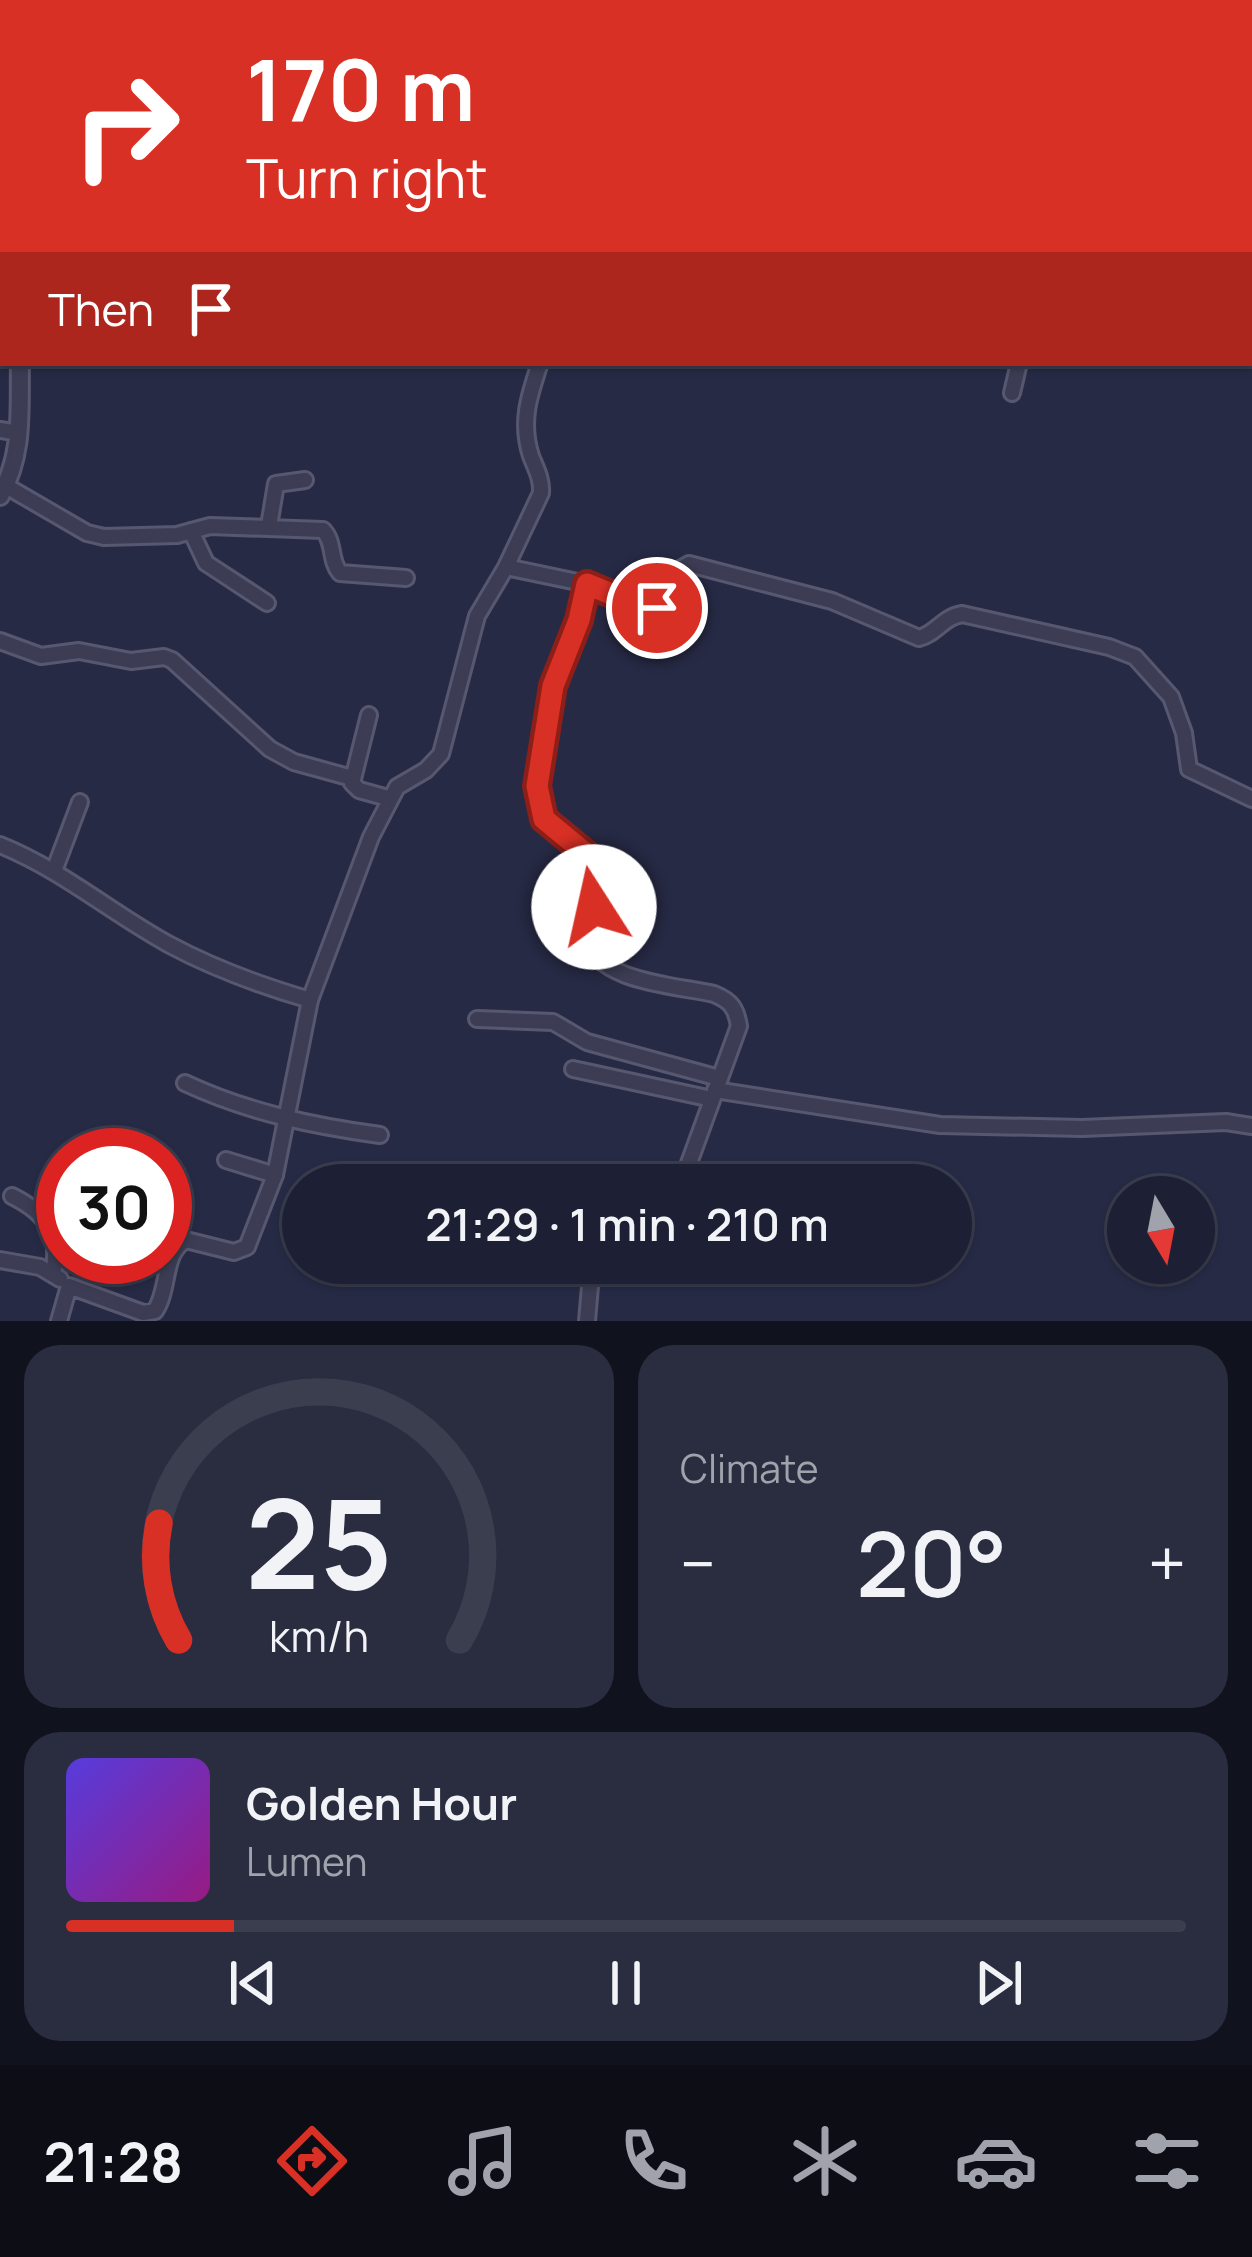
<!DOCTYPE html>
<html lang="en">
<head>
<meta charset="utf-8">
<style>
  :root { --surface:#1d2034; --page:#2a2d40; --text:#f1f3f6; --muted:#a0a3ac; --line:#3b3e4f; --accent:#d93025 }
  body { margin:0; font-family:Manrope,sans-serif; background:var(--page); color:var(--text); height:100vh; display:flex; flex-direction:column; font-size:45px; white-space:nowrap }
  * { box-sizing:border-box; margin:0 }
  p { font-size:39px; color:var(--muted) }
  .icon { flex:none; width:66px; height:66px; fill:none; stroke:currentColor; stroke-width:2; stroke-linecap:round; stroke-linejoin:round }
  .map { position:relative; height:1321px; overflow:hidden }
  .details { display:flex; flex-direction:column; gap:24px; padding:24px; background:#10121d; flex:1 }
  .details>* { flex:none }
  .hud { position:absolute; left:0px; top:0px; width:1254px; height:366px; box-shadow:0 3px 9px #0004,0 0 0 3px var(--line); background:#d93025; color:#fff; overflow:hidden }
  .needle { width:78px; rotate:170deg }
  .buttons { position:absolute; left:1107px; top:1176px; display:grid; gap:24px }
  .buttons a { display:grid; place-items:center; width:108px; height:108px; border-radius:50%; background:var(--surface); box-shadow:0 3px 9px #0004,0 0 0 3px var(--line); font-size:60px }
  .speed { position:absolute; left:36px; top:1128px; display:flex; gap:24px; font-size:60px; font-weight:700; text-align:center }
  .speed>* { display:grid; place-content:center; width:156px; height:156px; border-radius:50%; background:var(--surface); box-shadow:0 3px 9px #0004,0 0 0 3px var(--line); line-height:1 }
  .speed .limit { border:18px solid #d22; background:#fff; color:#111 }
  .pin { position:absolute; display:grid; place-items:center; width:102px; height:102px; color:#fff; margin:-51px; border:6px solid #fff; border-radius:50%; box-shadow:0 3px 12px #0007 }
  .me { position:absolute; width:132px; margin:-66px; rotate:350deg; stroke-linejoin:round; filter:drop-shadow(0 0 9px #0008) }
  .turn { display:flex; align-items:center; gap:42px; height:252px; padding:0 48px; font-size:54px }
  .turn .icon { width:156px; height:156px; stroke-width:2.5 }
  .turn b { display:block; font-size:84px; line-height:102px }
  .then { display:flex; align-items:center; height:114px; padding:0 48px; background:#0003; gap:24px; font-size:45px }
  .big { font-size:90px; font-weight:600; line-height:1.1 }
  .details .widget { flex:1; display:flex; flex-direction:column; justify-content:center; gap:18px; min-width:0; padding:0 42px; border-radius:36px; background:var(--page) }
  .details .dial { align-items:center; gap:0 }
  .dial svg { height:312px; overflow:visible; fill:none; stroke:var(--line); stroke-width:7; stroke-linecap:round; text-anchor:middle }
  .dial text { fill:var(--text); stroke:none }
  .song { display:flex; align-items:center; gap:36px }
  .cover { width:144px; height:144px; border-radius:18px; background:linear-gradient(135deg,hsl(250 70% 55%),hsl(310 70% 35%)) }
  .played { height:12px; border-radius:6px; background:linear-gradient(90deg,var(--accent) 15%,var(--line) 15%) }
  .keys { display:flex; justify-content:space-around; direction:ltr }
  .heat { display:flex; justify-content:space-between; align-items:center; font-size:66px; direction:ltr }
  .details .tiles { flex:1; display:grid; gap:24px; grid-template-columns:1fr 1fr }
  .widget:last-child { grid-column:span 2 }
  .trip { position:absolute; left:282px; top:1164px; width:690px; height:120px; border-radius:60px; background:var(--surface); box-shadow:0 3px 9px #0004,0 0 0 3px var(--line); font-weight:600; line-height:120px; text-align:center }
  .menu { display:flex; height:192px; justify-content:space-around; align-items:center; background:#0c0d15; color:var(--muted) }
  .menu .icon { width:84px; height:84px }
  .menu .active { color:var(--accent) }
  .menu b { font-size:54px; color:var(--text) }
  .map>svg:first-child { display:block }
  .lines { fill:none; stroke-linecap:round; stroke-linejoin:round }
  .minor-casing { stroke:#57586f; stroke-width:20 }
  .tertiary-casing { stroke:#57586f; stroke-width:22 }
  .minor { stroke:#3c3d54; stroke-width:14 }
  .tertiary { stroke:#3c3d54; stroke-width:16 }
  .route-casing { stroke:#8d1f18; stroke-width:30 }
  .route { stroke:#d93025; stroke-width:21 }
</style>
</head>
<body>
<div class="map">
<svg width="1252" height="1321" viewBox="0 0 1252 1321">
  <rect width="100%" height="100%" fill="#272a45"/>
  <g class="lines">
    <g class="minor-casing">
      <g id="minor">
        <polyline points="104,0 113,3"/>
        <polyline points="699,0 699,3"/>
        <polyline points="11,3 13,0"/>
        <polyline points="469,3 469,0"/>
        <polyline points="884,3 885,0"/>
        <polyline points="0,11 3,10"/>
        <polyline points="0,202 3,203"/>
        <polyline points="1251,247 1252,248"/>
        <polyline points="1012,393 1019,363"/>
        <polyline points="0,430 19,433"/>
        <path d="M6,486L87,533L104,537L177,535L210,526L323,530C335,542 329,560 340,573L406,578"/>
        <polyline points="269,526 276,484 305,480"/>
        <polyline points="191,531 206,563 267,603"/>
        <path d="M506,567L587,584L650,610L662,605L680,569L689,564L832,601L919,638C936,634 943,617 962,614L1109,647L1135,657L1171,697L1184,733L1189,769L1252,799"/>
        <path d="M587,584L579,620L553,685L537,786L544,819L596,862C602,888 588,913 590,939C593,982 680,986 714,994C731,1001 736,1008 739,1026L681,1185"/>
        <polyline points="0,641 41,656 79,651 131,661 164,657 172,660 270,749 294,762 352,778"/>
        <polyline points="369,715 352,783 359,790 388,798"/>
        <path d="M0,845C64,871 111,913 170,945C215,969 262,986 310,1000"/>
        <polyline points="54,871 80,802"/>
        <polyline points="477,1019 553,1022 587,1042 719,1078"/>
        <polyline points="573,1069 712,1099"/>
        <path d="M185,1083C247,1112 313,1126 380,1135"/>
        <polyline points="715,1090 940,1125 1082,1128 1226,1122 1252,1126"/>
        <polyline points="226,1160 275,1175"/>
        <path d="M12,1196C48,1214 61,1235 53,1274"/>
        <polyline points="0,1260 40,1267 60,1279"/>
        <path d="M59,1321L69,1286L143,1313L155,1311C170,1289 162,1253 186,1240L234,1252L247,1247L275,1175L310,1000L371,837L397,787L426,770L441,754L477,616L506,567L541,493C542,479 536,469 531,456C520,422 529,396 540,363"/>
        <polyline points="587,1321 592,1263"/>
      </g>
    </g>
    <g class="tertiary-casing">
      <g id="tertiary">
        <polyline points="123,0 124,3"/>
        <path d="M0,496C24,453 19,411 20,363"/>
      </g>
    </g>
    <use href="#minor" class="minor"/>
    <use href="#tertiary" class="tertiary"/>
  </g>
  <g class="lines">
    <g class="route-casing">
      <polyline id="route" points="594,907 599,876 596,862 544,819 537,786 553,686 579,620 587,584 650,610 657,608"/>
    </g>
    <use href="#route" class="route"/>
  </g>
</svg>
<div class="buttons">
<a><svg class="needle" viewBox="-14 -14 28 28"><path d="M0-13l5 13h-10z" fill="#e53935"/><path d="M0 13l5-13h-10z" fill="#a0a3ac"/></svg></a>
</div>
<div class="speed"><div class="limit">30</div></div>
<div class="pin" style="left:657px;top:608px;background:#d93025"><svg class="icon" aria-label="arrive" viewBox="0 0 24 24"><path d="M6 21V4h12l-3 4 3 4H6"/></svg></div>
<svg class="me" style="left:594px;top:907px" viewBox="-20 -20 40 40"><circle r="19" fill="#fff"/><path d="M0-13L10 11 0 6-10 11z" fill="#d93025"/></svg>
<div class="trip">21:29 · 1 min · 210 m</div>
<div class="hud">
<div class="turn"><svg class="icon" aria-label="right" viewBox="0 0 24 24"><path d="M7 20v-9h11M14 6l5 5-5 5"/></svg><div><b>170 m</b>Turn right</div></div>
<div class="then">Then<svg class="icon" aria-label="arrive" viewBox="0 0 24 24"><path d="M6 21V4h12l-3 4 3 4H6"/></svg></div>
</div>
</div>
<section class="details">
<div class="tiles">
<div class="widget dial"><svg viewBox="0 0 100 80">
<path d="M14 69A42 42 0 1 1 86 69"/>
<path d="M14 69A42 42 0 0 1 9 39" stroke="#d93025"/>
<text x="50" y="56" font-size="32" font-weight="700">25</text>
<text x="50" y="72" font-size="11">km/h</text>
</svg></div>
<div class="widget"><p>Climate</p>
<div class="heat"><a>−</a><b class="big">20°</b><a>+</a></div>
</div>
<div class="widget">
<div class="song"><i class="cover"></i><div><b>Golden Hour</b><p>Lumen</p></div></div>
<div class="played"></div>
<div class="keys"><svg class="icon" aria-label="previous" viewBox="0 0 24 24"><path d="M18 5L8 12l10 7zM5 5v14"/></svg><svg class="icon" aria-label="pause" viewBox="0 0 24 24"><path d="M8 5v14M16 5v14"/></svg><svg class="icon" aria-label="next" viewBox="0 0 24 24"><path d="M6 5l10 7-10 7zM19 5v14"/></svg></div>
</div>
</div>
</section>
<nav class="menu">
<b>21:28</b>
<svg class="icon active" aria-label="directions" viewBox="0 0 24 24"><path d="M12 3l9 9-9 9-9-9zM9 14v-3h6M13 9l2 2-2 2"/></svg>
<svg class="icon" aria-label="music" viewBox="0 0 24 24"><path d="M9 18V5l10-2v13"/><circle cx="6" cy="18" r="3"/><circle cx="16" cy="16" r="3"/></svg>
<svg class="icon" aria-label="phone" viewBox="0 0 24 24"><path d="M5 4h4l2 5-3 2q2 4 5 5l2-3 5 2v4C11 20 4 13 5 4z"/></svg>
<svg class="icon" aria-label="climate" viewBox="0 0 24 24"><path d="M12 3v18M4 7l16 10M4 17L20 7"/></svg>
<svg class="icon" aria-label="car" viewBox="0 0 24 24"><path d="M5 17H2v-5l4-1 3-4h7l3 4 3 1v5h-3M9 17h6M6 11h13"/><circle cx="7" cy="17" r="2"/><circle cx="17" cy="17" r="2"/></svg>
<svg class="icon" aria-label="filters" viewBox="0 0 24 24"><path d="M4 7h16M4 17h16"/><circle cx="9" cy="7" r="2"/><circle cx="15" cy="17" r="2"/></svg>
</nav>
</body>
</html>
